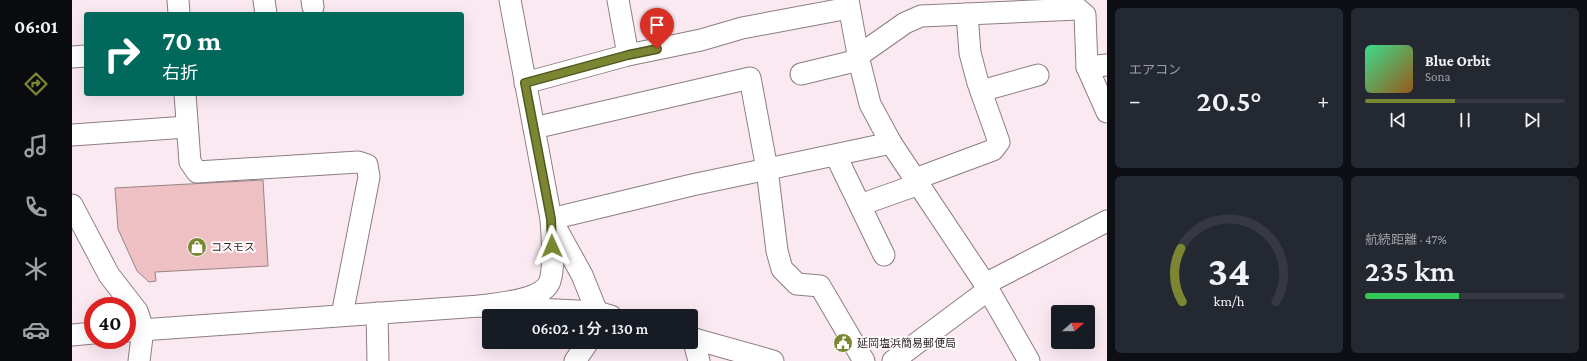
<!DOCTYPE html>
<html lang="ja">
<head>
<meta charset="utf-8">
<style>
  :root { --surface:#171b24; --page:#242831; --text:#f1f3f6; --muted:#9ea1a6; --line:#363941; --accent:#7b8632 }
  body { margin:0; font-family:"Crimson Pro","Noto Sans JP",serif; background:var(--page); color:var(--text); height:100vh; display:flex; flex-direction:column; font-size:15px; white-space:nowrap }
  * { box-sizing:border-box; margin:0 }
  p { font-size:13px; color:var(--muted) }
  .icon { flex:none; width:22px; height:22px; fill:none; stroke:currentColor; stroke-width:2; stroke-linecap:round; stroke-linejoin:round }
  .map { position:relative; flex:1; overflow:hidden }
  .sheet { display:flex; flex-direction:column; gap:8px; padding:8px; background:#0d0f14; width:480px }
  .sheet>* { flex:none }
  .guide { position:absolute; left:12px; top:12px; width:380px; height:84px; border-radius:4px; box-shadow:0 4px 16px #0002; background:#00695c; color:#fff; overflow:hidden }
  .needle { width:26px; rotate:69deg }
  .controls { position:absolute; left:979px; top:305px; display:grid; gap:8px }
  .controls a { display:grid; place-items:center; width:44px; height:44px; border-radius:4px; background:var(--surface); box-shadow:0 4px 16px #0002; font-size:20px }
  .speed { position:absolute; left:12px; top:297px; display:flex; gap:8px; font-size:20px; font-weight:700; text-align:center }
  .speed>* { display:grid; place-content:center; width:52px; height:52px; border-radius:50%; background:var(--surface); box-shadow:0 4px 16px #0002; line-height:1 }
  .speed .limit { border:6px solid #d22; background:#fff; color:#111 }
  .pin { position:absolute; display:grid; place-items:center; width:34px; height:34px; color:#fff; margin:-41px -17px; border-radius:50% 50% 50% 0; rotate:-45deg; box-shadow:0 0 4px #0007 }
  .pin .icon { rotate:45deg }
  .me { position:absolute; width:44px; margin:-22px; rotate:359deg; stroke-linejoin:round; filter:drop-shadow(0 0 3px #0008) }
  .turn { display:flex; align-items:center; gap:14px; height:84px; padding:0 12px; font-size:18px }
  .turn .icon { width:52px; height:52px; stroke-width:2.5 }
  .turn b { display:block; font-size:28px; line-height:34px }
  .big { font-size:30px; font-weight:600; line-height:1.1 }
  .sheet .card { flex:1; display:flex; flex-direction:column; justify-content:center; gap:6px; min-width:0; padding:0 14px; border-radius:6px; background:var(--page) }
  .sheet .dial { align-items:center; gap:0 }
  .dial svg { height:104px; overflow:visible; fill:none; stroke:var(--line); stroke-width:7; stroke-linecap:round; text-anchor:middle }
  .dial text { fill:var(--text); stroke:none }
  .song { display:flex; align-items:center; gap:12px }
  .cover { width:48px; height:48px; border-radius:6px; background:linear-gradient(135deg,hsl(150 70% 55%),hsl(30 70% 35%)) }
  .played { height:4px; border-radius:2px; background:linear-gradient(90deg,var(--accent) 45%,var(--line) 45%) }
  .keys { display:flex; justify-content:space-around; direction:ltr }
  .heat { display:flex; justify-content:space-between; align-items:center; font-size:22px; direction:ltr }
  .charge { height:6px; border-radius:3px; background:linear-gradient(90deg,#34c759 47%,var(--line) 0) }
  .sheet .tiles { flex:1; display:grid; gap:8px; grid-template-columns:repeat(2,1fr) }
  .trip { position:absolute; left:410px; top:309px; width:216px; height:40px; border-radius:4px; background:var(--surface); box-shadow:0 4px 16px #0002; font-weight:600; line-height:40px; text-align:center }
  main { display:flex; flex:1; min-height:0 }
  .tab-bar { display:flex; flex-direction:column; width:72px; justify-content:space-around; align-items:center; background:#090b0e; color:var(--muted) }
  .tab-bar .icon { width:28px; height:28px }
  .tab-bar .active { color:var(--accent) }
  .tab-bar b { font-size:18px; color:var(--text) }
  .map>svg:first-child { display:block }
  .building { fill:#eec0c3; stroke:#968586 }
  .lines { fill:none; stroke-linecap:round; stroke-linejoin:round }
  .minor-casing { stroke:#8c7d84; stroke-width:23 }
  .minor { stroke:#fff; stroke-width:21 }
  .route-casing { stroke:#505720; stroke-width:10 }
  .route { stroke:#7b8632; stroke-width:7 }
  .labels { text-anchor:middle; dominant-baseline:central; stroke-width:4; stroke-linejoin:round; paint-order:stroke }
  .poi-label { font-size:11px; fill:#2f292c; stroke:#fefafc; text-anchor:start }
</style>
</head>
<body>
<main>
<nav class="tab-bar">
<b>06:01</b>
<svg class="icon active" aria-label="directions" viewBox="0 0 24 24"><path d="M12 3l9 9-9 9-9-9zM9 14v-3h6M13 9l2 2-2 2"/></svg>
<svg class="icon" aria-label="music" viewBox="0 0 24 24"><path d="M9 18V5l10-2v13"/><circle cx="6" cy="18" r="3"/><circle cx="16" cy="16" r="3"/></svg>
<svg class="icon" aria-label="phone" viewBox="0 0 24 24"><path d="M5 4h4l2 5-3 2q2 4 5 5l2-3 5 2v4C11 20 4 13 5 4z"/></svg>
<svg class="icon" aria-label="climate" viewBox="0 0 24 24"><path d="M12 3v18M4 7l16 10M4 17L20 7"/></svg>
<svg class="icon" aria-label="car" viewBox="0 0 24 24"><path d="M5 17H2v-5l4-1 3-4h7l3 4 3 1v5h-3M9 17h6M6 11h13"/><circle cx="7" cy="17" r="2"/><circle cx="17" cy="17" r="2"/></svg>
</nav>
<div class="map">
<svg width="1035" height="361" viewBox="0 0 1035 361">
  <rect width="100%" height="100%" fill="#fae9f1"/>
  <polygon class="building" points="191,180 196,266 83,272 84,281 77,282 65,271 46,229 43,188"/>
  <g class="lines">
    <g class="minor-casing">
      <g id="minor">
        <polyline points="106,0 107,14"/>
        <polyline points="192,0 194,14"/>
        <polyline points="240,0 241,7"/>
        <polyline points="438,0 479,219 510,275 525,312 524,316"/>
        <polyline points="546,0 556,55"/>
        <polyline points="776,0 787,60 798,104 819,143 913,284 957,361"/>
        <polyline points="786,56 833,23 849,16 1006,9 1013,15 1015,67 1035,112"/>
        <polyline points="0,57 14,56"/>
        <polyline points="1015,67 1035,65"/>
        <polyline points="729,74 787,60"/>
        <polyline points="453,83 556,55 629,40 670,28 777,8"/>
        <polyline points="909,91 966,75"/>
        <polyline points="113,94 118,162 125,172 286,162 295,165 297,177 270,315"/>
        <polyline points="462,128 678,78 695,169 705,251 710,269 725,284 748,286 792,361"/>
        <polyline points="0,135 115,127"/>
        <polyline points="764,156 812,255"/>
        <polyline points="843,179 921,150 927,142 906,83 898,53 895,14"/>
        <polyline points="0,205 37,275 65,311 71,329 67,361"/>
        <polyline points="788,205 847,184"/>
        <polyline points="913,284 1035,221"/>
        <path d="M408,306C427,303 471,301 478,281C483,264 480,237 479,219L620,185L819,143"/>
        <polyline points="305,313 306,361"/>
        <polyline points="55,331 408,306 525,312 539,316"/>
        <polyline points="0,335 21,333"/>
        <polyline points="619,338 701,361"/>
        <polyline points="621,338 627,361"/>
        <polyline points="503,361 516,342"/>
        <polyline points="821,361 916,290"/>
      </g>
    </g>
    <use href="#minor" class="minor"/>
  </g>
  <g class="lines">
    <g class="route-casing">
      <polyline id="route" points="480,246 479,219 453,83 556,55 585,49"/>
    </g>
    <use href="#route" class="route"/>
  </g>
  <defs>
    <g id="shop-disc" transform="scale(1)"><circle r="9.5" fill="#7b8632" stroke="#fefafc"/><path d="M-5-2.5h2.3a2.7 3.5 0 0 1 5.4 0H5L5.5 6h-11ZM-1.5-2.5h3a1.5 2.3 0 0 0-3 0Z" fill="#fff"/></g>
    <g id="civic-disc" transform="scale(1)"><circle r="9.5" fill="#7b8632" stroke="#fefafc"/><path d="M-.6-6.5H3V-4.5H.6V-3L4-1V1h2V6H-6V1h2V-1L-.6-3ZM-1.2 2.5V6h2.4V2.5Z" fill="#fff"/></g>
  </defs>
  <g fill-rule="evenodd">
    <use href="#shop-disc" x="125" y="247"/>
    <use href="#civic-disc" x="771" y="343"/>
  </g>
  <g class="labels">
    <g class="poi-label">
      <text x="139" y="247">コスモス</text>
      <text x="785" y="343">延岡塩浜簡易郵便局</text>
    </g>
  </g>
</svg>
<div class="controls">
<a><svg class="needle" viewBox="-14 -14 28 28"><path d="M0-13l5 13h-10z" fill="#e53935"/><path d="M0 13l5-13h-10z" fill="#9ea1a6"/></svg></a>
</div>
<div class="speed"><div class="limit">40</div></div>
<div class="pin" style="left:585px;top:49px;background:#d93025"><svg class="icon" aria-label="arrive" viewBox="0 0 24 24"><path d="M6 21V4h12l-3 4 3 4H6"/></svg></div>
<svg class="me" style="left:480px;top:246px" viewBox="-20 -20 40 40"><path d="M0-17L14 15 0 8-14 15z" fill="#7b8632" stroke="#fff" stroke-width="4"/></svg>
<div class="trip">06:02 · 1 分 · 130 m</div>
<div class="guide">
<div class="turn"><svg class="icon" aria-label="right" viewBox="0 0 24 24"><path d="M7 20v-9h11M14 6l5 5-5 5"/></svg><div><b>70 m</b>右折</div></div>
</div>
</div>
<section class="sheet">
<div class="tiles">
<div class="card"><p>エアコン</p>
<div class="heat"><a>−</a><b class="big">20.5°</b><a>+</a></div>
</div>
<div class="card">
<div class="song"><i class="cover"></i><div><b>Blue Orbit</b><p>Sona</p></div></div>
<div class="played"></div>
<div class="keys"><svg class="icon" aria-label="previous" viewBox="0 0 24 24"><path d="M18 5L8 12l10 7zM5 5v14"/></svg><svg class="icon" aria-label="pause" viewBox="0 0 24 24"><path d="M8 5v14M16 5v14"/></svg><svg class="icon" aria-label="next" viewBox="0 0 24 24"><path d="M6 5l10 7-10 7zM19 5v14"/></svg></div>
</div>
<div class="card dial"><svg viewBox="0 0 100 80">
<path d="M14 69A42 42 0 1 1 86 69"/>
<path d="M14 69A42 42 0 0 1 13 28" stroke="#7b8632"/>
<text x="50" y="56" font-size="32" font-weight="700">34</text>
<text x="50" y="72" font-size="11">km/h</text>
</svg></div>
<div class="card"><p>航続距離 · 47%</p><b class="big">235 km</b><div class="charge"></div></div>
</div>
</section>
</main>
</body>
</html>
